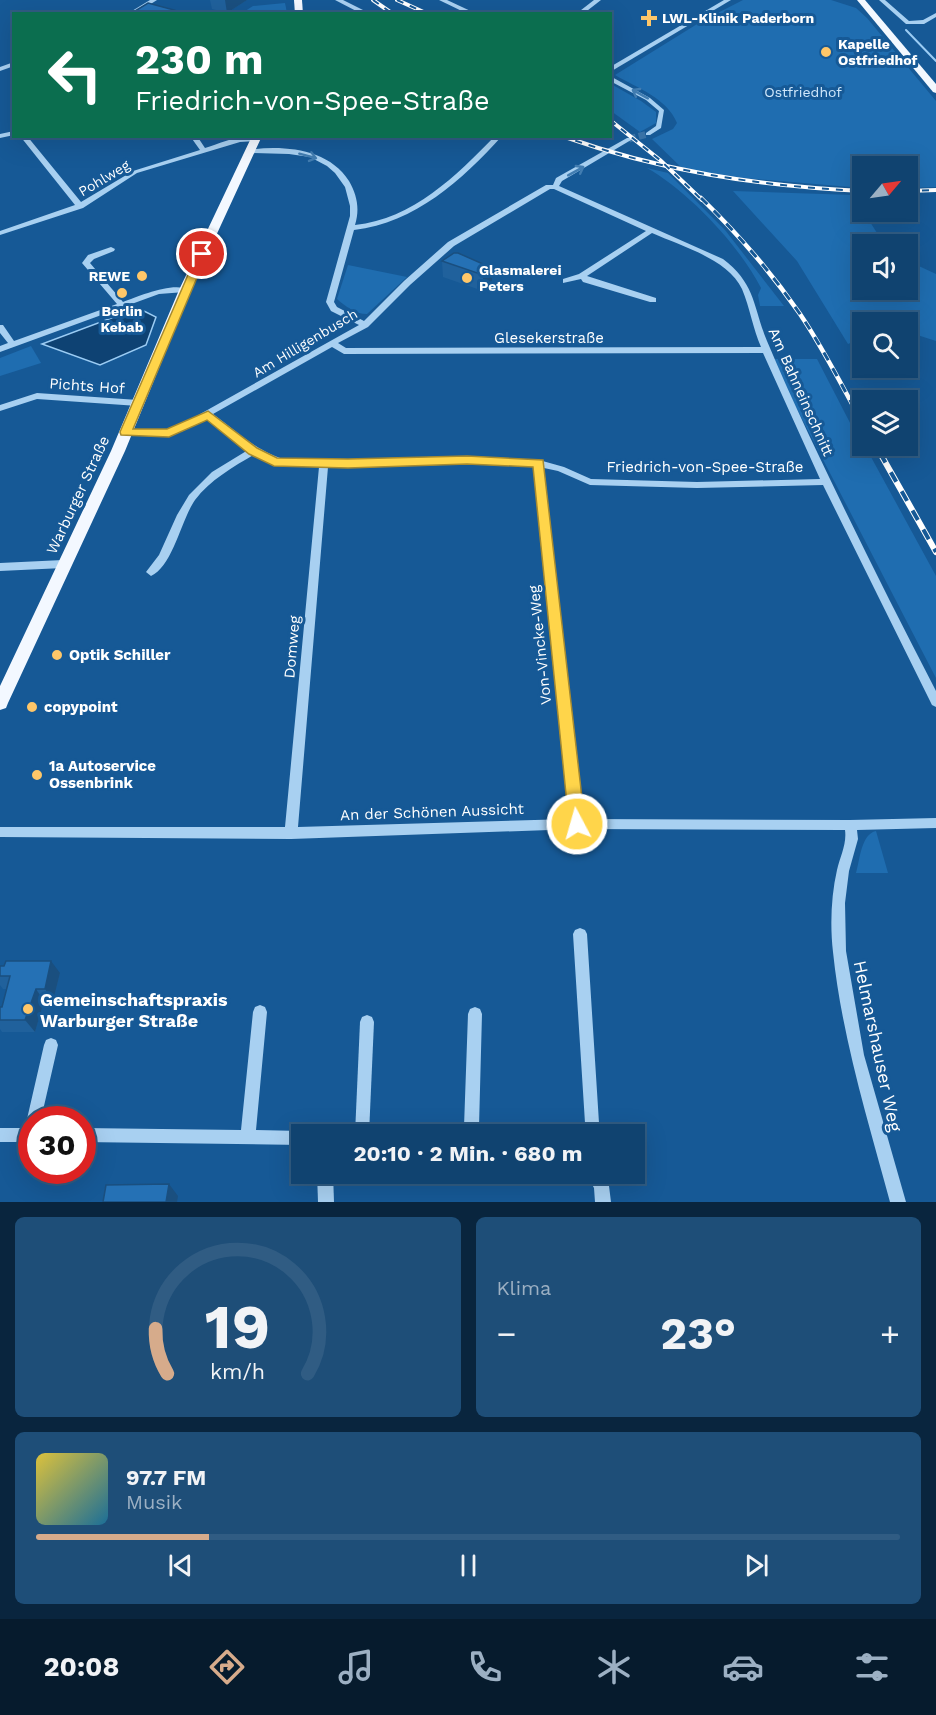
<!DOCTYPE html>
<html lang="de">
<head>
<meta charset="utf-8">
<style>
  :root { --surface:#104370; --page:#1e4e78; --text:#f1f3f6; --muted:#9cb0c3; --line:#305c83; --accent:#d6ab8b }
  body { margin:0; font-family:"Work Sans",sans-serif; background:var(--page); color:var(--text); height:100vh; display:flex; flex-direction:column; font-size:22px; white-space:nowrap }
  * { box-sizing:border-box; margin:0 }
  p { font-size:20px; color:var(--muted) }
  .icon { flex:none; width:33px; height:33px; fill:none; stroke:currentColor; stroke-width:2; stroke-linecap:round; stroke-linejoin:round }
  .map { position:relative; height:1202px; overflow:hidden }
  .details { display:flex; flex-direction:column; gap:15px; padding:15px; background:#09253e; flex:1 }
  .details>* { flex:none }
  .guide { position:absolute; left:12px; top:12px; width:600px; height:126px; border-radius:0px; box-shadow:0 6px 24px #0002,0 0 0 2px var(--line); background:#0b6e4f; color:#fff; overflow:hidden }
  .needle { width:39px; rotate:61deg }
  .buttons { position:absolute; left:852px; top:156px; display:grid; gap:12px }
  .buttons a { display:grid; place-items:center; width:66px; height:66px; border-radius:0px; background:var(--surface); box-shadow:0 6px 24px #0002,0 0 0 2px var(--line); font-size:30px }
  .speed { position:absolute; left:18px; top:1106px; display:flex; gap:12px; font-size:30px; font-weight:700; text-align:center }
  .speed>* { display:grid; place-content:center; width:78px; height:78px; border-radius:50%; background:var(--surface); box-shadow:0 6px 24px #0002,0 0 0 2px var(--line); line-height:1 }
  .speed .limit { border:9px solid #d22; background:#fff; color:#111 }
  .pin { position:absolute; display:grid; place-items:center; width:51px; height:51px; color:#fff; margin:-26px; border:3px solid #fff; border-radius:50%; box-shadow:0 2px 6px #0007 }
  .me { position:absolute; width:66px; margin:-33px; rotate:354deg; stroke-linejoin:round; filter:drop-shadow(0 0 4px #0008) }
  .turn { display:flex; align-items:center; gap:21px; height:126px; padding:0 24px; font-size:27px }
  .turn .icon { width:78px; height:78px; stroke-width:2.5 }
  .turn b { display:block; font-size:42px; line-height:51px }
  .big { font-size:45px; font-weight:700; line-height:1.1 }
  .details .tile { flex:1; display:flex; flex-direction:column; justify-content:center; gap:9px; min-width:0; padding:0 21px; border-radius:9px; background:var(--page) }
  .details .dial { align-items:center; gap:0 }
  .dial svg { height:156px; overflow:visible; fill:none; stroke:var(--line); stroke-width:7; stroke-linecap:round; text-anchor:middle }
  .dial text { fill:var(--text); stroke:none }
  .song { display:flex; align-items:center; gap:18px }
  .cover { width:72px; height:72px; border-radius:9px; background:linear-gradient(135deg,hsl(50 70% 55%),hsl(200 70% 35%)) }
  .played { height:6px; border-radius:3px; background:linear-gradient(90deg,var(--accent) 20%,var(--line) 20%) }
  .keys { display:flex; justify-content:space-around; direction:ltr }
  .heat { display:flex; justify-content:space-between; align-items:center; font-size:33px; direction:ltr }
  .details .tiles { flex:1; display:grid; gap:15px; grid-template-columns:1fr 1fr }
  .tile:last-child { grid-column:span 2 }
  .trip { position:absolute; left:291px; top:1124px; width:354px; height:60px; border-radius:0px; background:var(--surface); box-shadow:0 6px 24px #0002,0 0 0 2px var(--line); font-weight:700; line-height:60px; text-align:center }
  .menu { display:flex; height:96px; justify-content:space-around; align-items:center; background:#061b2d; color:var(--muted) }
  .menu .icon { width:42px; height:42px }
  .menu .selected { color:var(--accent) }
  .menu b { font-size:27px; color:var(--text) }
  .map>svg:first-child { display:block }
  .green { fill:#1f6db0 }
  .water { fill:#0e4273; stroke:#9bccf4; stroke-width:1.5 }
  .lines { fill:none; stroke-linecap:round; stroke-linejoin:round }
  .stream { stroke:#9bccf4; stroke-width:2 }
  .minor-tunnel { stroke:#3972a6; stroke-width:7; stroke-dasharray:7 3; stroke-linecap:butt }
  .minor { fill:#a8d0f1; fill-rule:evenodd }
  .major { fill:#f3f8ff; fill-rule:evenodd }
  .rail-far2-casing { stroke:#fff; stroke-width:4 }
  .rail-far1-casing { stroke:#fff; stroke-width:4.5 }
  .rail-casing { stroke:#fff; stroke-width:6 }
  .rail-far2 { stroke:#165996; stroke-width:2; stroke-dasharray:7; stroke-linecap:butt }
  .rail-far1 { stroke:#165996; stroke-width:3; stroke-dasharray:9; stroke-linecap:butt }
  .rail { stroke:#165996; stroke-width:4; stroke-dasharray:11; stroke-linecap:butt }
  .wall { fill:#20619c }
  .shaded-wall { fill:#1a4f7f }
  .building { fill:#2571b5; stroke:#1a4f7f; stroke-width:1.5 }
  .oneway { stroke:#427db1 }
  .route { fill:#ffd54a; stroke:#a68a30; stroke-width:1.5 }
  .poi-dot { fill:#ffc769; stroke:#165996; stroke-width:2 }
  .labels { text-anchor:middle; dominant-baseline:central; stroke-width:6; stroke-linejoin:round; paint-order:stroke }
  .far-poi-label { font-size:14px; font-weight:bold; fill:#fff; stroke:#165996; text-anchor:start }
  .far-park-label { font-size:14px; fill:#d0e8fc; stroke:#165996 }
  .far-street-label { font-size:14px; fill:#fff; stroke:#165996 }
  .street-label { font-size:15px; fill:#fff; stroke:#165996 }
  .poi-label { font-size:15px; font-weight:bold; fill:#fff; stroke:#165996; text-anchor:start }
  .near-poi-label { font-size:18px; font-weight:bold; fill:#fff; stroke:#165996; text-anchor:start }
  .near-street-label { font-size:18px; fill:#fff; stroke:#165996 }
</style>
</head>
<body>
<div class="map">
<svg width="936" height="1202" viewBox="0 0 936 1202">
  <rect width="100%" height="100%" fill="#165996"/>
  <g class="green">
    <path d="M743,0H831L856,8L867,18L936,101V187L908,188V166H862V188L731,177L684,170L652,139L673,129L677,123C667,98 637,88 615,75L702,21Z"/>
    <polygon points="285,3 287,13 242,13 253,6"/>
    <polygon points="611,84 641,101 656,112 656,123 640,132 611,111"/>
    <path d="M647,168L668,173L725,230L784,306H760L758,295L761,288C739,245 689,192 647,168Z"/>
    <polygon points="733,191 853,195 884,244 862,244 862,290 908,290 908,261 936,274 936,341 908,332 908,322 862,322 862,338 848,344 797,261"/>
    <path d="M348,265L407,277L367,314C355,314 345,306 337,299Z"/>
    <polygon points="31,346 41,363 0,376 0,358"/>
    <polygon points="771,359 817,359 862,446 865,446 936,576 936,678"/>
    <path d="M876,831L888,873H856C860,860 861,834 876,831Z"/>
  </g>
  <polygon class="water" points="138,308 156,317 146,345 100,365 42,344"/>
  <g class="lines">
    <polyline class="stream" points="906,30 936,61"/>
    <polyline class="minor-tunnel" points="629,139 648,134"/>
    <g class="minor">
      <polygon points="150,0 157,0 135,14 127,14"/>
      <polygon points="335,0 343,0 371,14 362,14"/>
      <polygon points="439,0 447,0 477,14 468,14"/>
      <polygon points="594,0 601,0 583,14 576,14"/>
      <polygon points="724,0 731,0 610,72 610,67"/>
      <polygon points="879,0 885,0 909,21 923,20 936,13 936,17 924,24 906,24"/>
      <polygon points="14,62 14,66 0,71 0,67"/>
      <polygon points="610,76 650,98 664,110 661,128 650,135 646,135 646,133 656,126 659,111 646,100 610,81"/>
      <polygon points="14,131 14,135 0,138 0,134"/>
      <path d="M20,136H27L81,202L133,171L200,150L190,136H197L205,148C221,143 244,132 259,139L256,141L240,142L137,173L83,208L0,235V231L75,205Z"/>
      <path d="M495,136H502C462,180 415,223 354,230L334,302L337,307L364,321L404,281L448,242L546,185H553L556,178L627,138H631V140L562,181L559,186L723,259C756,284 753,307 767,341C780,372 794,403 808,433C849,520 892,606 936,691V707L932,705L823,485L697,488L590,485L558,471L544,468L583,819L850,820L936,818V828L857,830L858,839L849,871L845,903L846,951L864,1055L906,1202H890C868,1120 842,1038 833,952C830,926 831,896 837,870C840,857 847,844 845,830L577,829L291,839L0,837V827H285L319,467C295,467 276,466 255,454C233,467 210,480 195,500C181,520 173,566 151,576L146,572L159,555L177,515L189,495L212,472L248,450L206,418L183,431L169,436L126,435L121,432L126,429L168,430L177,427L359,325L331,311L326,302L350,216V206L345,187L335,173L327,166L310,157L289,154L250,153L247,151L248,150C282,145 328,148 349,181C357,195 360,209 355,225C413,219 456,176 495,136ZM550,189H554L646,231L579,274L563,279V283L581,279L583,282L650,302H656V298L587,276L652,233C681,246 728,259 742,289C750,308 753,329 761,347L346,348L338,343L368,327L410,285L454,246ZM332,347L344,354L763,353L820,479L697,482L591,479L564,467L539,460L497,458L290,461C259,454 238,432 213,414ZM497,464L535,466L570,819L298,827L328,467Z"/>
      <path d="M111,247L115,249L114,251L94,259L90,263L123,302C139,296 174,281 189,290L185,292L159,294L0,352V346L8,343L0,333V325H3L14,341L117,304L82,263L88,255Z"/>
      <polygon points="37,393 138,400 142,403 138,406 37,399 0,411 0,405"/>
      <polygon points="63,560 68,564 63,568 0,571 0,563"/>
      <polygon points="580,928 585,930 587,934 599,1123 597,1134 583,1134 585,1123 573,934 575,930"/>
      <polygon points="260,1005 265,1007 267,1012 256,1130 302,1131 308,1134 302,1134 302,1145 82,1142 82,1128 241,1130 253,1012 255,1007"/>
      <polygon points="475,1007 480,1009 482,1014 479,1127 489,1129 491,1134 447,1134 449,1129 454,1127 464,1127 468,1014 470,1009"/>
      <polygon points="367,1015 372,1017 374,1022 369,1134 355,1134 360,1022 362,1017"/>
      <polygon points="51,1038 56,1040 58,1045 41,1119 32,1119 32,1125 29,1124 27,1119 44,1045 46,1040"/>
      <rect x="0" y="1128" width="32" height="14"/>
      <polygon points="317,1173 333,1173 334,1202 318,1202"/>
      <polygon points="586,1173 602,1173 609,1186 611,1202 595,1202 594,1188"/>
    </g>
    <g class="major">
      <polygon points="294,0 302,0 303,14 295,14"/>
      <polygon points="857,0 865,0 936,84 936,93 933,92"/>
      <polygon points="252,136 262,136 191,290 125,451 8,703 6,708 0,710 0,686 111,451 179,290"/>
    </g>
    <g class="rail-far2-casing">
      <g id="rail-far2">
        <polyline points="373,0 393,14"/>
        <polyline points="397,0 428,14"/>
        <polyline points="610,120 660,160 702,200"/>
        <path d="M562,136C660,171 758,186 862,191"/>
        <polyline points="908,191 936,190"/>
      </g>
    </g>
    <g class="rail-far1-casing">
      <g id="rail-far1">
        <path d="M701,198C737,233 771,272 800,314C823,348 842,386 862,422"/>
        <polyline points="876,446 881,455"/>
      </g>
    </g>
    <g class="rail-casing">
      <polyline id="rail" points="880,453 936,552"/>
    </g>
    <use href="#rail-far2" class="rail-far2"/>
    <use href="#rail-far1" class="rail-far1"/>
    <use href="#rail" class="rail"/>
  </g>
  <g class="wall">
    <polygon points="210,0 247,0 227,13 212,9"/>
    <polygon points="458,253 492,283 483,291 443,277 442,261"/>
    <polygon points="0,966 60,973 53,1001 44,1001 35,1032 2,1032 0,1029 0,1007 2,1007 6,989 3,989 0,985"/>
  </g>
  <g class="shaded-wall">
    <polygon points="225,0 247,0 227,13"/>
    <polygon points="492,268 492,283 483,291 483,275"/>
    <polygon points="51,961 60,973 53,1001 45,989"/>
    <polygon points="36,989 44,1001 35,1032 25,1020"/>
    <polygon points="169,1184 178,1196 177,1202 166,1202"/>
  </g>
  <g class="building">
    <polygon points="148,3 174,10 168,14 130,14"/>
    <polygon points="454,253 458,253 492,268 483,275 442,261"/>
    <polygon points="6,961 51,961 45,989 36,989 25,1020 0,1020 0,1007 2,1007 10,976 0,976 0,966 4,966"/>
    <polygon points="169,1184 166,1202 103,1202 106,1185"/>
  </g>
  <defs><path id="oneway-shaft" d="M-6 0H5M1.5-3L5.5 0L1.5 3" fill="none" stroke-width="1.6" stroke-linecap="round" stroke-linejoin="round" transform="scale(1.5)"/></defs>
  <g class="oneway">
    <use href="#oneway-shaft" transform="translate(640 94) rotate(-151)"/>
    <use href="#oneway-shaft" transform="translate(308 156) rotate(15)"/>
    <use href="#oneway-shaft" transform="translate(576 171) rotate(-29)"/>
  </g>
  <polygon class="route" points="202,251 207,254 133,429 167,429 208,411 257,448 277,458 348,459 467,456 543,460 585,824 582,829 577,831 571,829 569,824 533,467 467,464 348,468 274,466 249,454 207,420 169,437 121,435 120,432 197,254"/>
  <g class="poi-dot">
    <path d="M646 9h6v6h6v6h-6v6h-6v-6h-6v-6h6z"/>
    <circle cx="826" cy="52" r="6"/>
    <circle cx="142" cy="276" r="6"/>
    <circle cx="467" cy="278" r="6"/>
    <circle cx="122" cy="293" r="6"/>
    <circle cx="57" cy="655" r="6"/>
    <circle cx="32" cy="707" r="6"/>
    <circle cx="37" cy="775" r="6"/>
    <circle cx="28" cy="1009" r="6"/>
  </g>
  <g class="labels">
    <g class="far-poi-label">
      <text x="662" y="18">LWL-Klinik Paderborn</text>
      <text x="838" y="44">Kapelle<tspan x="838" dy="16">Ostfriedhof</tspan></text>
      <text x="479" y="270">Glasmalerei<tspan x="479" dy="16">Peters</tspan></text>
      <text x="130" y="276" text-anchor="end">REWE</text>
      <text x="122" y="311" text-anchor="middle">Berlin<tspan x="122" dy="16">Kebab</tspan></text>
    </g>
    <g class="far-park-label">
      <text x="803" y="92">Ostfriedhof</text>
    </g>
    <g class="far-street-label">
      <text transform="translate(104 178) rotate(-31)">Pohlweg</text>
      <text transform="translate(305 343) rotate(-31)">Am Hilligenbusch</text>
    </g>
    <g class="street-label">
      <text x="549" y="338">Glesekerstraße</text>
      <text transform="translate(87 386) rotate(4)">Pichts Hof</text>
      <text transform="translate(801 392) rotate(66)">Am Bahneinschnitt</text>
      <text x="705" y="467">Friedrich-von-Spee-Straße</text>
      <text transform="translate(78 495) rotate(-65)">Warburger Straße</text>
      <text transform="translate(540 645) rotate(-96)">Von-Vincke-Weg</text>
      <text transform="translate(292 647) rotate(-85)">Domweg</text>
      <text transform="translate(432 812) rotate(-2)">An der Schönen Aussicht</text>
    </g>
    <g class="poi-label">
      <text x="69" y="655">Optik Schiller</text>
      <text x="44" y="707">copypoint</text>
      <text x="49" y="766">1a Autoservice<tspan x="49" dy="17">Ossenbrink</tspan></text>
    </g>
    <g class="near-poi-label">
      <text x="40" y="999">Gemeinschaftspraxis<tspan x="40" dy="21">Warburger Straße</tspan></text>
    </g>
    <g class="near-street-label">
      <text transform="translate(878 1046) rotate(78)">Helmarshauser Weg</text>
    </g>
  </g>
</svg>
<div class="buttons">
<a><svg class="needle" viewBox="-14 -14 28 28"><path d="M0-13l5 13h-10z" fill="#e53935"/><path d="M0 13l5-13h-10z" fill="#9cb0c3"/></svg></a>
<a><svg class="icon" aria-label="sound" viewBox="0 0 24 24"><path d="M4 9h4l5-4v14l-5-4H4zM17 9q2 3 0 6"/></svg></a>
<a><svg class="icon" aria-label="search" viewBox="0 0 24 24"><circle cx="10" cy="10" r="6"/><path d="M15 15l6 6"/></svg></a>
<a><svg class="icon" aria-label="layers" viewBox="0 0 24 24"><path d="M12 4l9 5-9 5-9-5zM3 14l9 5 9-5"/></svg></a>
</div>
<div class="speed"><div class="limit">30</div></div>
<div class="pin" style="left:202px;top:254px;background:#d93025"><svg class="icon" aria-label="arrive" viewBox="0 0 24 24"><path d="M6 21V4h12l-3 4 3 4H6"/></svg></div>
<svg class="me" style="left:577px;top:824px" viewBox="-20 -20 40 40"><circle r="17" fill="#ffd54a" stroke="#fff" stroke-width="3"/><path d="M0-11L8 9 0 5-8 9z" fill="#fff"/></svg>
<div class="trip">20:10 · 2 Min. · 680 m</div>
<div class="guide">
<div class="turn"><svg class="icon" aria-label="left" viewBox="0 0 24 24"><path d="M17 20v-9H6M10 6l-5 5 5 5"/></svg><div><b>230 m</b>Friedrich-von-Spee-Straße</div></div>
</div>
</div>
<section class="details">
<div class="tiles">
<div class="tile dial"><svg viewBox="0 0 100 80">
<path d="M14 69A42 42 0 1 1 86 69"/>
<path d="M14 69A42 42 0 0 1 8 46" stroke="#d6ab8b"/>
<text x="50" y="56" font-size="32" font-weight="700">19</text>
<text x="50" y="72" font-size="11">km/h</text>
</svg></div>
<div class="tile"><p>Klima</p>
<div class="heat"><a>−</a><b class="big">23°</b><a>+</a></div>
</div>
<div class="tile">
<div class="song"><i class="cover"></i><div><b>97.7 FM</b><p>Musik</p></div></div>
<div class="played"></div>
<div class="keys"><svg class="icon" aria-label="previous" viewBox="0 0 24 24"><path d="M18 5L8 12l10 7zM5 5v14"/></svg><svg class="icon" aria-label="pause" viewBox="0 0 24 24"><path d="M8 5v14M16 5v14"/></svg><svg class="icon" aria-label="next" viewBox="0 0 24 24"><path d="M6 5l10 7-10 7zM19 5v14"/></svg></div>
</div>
</div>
</section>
<nav class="menu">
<b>20:08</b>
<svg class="icon selected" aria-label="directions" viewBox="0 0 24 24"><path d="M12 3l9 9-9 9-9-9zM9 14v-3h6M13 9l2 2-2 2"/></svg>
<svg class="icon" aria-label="music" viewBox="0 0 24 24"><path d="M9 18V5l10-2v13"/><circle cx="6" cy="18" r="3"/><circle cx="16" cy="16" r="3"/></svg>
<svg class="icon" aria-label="phone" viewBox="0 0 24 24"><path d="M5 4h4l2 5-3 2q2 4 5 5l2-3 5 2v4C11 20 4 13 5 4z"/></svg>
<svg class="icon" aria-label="climate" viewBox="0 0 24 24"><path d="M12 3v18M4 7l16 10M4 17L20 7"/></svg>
<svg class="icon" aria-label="car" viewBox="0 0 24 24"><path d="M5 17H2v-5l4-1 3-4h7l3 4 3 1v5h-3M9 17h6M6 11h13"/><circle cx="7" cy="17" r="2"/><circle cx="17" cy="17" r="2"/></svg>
<svg class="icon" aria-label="filters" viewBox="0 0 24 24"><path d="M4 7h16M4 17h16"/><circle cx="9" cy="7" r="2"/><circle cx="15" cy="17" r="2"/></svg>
</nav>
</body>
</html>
